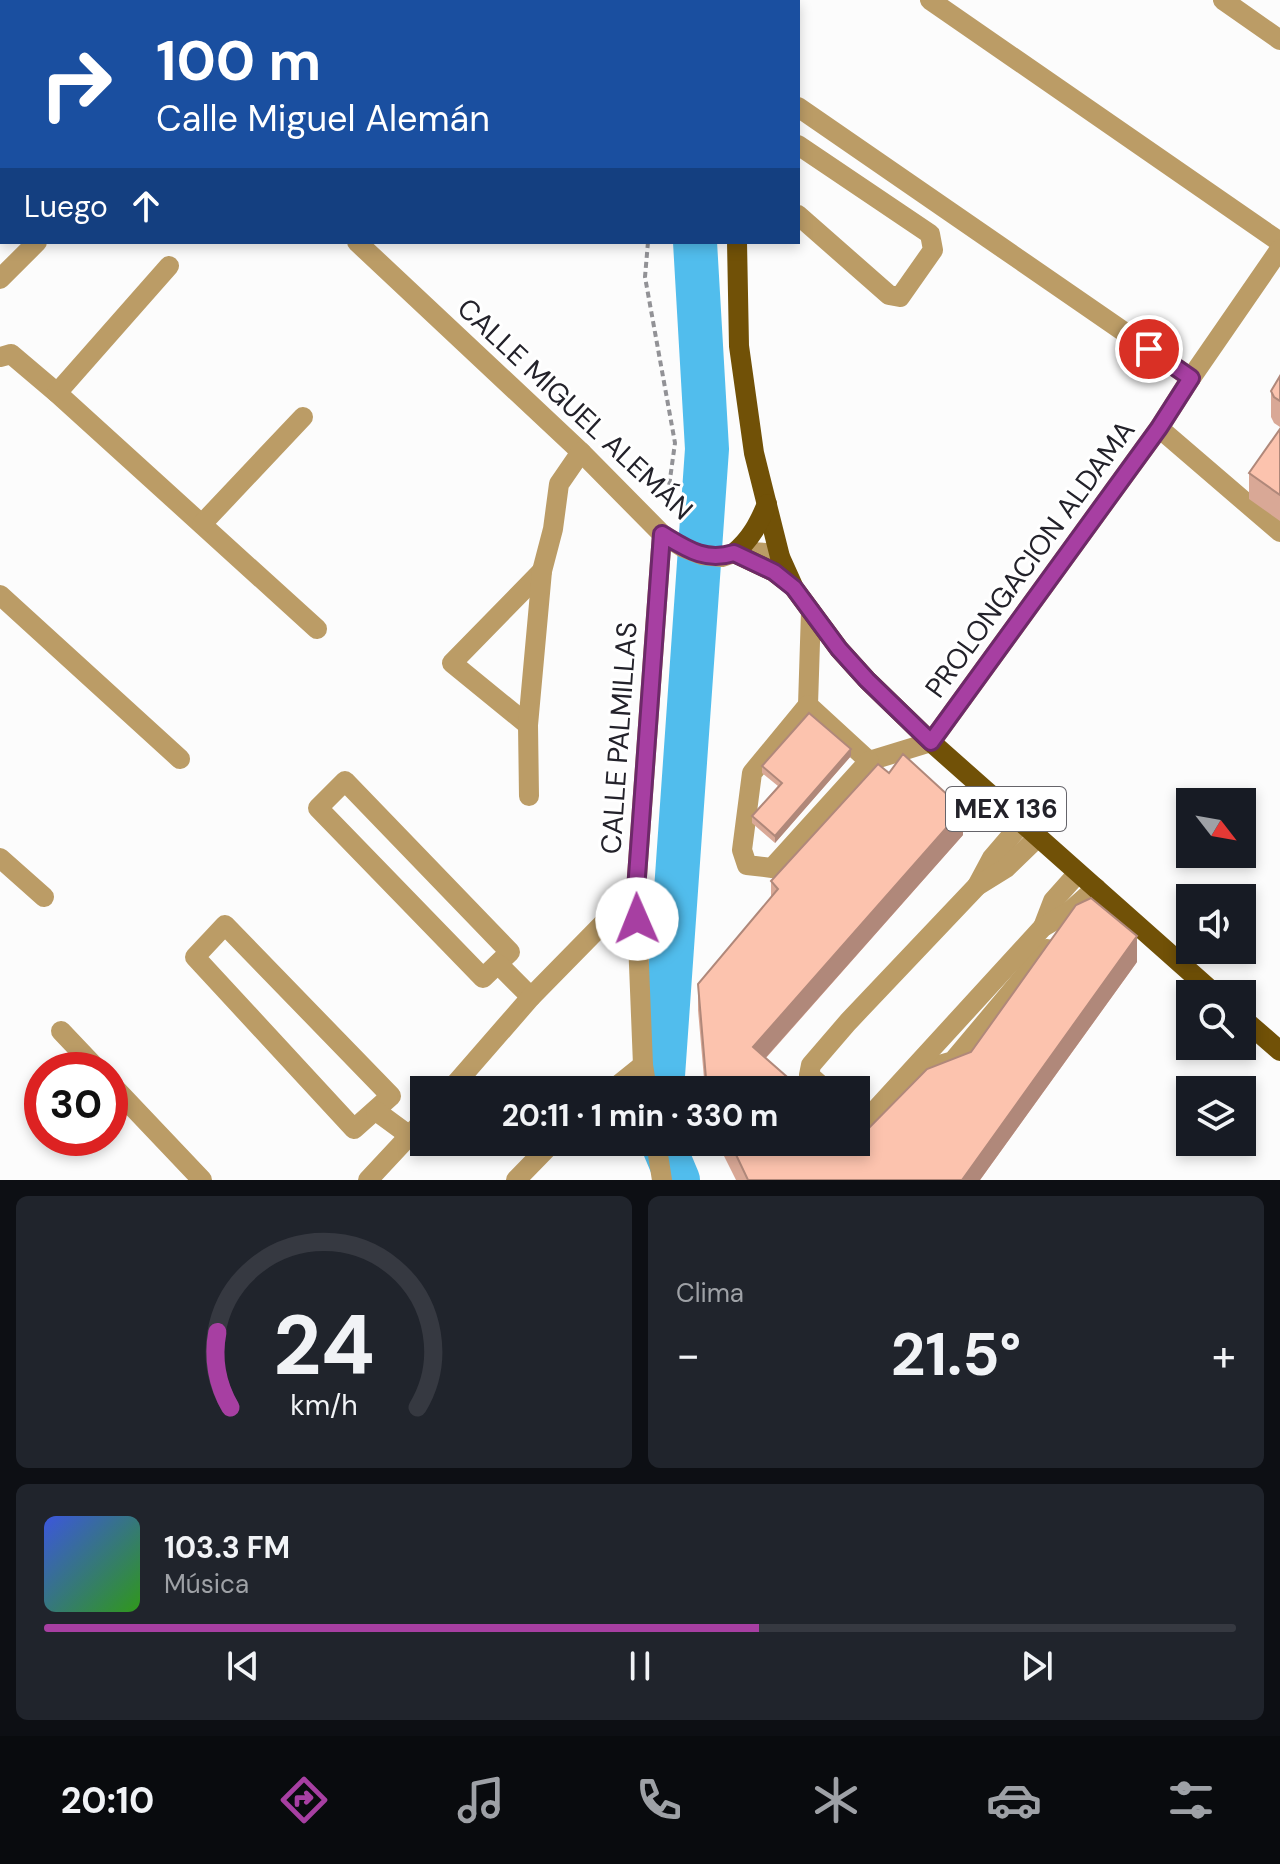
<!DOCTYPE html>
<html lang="es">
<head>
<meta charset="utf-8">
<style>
  :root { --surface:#171b24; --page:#20242c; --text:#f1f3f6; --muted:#9ea1a6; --line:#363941; --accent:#a73fa2 }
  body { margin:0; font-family:"DM Sans",sans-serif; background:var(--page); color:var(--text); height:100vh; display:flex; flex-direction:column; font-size:30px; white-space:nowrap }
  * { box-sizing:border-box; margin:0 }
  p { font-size:26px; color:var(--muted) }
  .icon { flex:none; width:44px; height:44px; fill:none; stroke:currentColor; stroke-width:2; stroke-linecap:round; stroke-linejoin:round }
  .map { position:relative; height:1180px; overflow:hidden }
  .side { display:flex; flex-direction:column; gap:16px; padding:16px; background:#0d0f14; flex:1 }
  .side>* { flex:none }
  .guide { position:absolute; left:0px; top:0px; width:800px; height:244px; box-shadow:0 4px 12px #0003; background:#1a4fa0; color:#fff; overflow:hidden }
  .needle { width:52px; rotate:121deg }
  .fabs { position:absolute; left:1176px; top:788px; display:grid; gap:16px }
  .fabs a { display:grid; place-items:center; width:80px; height:80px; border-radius:0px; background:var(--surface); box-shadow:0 4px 12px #0003; font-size:40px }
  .speed { position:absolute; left:24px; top:1052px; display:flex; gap:16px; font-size:40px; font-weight:700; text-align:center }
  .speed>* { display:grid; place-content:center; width:104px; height:104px; border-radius:50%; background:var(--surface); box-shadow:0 4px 12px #0003; line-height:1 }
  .speed .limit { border:12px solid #d22; background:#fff; color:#111 }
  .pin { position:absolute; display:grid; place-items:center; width:68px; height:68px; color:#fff; margin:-34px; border:4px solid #fff; border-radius:50%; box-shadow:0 2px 8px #0007 }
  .me { position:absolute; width:88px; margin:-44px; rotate:359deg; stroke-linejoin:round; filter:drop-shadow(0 0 6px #0008) }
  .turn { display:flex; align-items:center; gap:28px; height:168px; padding:0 24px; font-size:36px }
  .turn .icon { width:104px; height:104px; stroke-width:2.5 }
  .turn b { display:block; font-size:56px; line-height:68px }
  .then { display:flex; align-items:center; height:76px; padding:0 24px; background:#0003; gap:16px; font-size:30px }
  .big { font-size:60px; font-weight:700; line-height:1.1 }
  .side .tile { flex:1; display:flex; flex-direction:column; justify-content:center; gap:12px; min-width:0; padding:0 28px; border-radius:12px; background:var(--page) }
  .side .dial { align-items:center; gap:0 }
  .dial svg { height:208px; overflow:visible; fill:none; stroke:var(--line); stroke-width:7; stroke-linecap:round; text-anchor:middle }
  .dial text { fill:var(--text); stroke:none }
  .song { display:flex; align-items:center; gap:24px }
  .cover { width:96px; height:96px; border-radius:12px; background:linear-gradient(135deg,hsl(230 70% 55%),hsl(110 70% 35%)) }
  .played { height:8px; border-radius:4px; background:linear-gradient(90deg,var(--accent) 60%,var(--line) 60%) }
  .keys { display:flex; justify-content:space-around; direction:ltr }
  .heat { display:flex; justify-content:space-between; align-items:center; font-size:44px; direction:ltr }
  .side .tiles { flex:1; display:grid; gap:16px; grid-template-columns:1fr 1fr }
  .tile:last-child { grid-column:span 2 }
  .trip { position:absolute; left:410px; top:1076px; width:460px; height:80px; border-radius:0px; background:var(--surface); box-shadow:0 4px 12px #0003; font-weight:700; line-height:80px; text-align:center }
  .tab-bar { display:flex; height:128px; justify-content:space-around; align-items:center; background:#090b0e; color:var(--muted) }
  .tab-bar .icon { width:56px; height:56px }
  .tab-bar .current { color:var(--accent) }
  .tab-bar b { font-size:36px; color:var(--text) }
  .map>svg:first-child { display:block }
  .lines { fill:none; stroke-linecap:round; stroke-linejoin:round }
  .river { stroke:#51bded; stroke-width:44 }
  .path { stroke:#929296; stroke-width:4; stroke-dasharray:6 4; stroke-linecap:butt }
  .minor { stroke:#bb9c66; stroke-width:20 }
  .major { stroke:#715107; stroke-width:20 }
  .wall { fill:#d9a896 }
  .shaded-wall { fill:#b0887a }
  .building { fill:#fcc3ae; stroke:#b0887a; stroke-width:2 }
  .route-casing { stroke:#6d2969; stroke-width:20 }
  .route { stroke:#a73fa2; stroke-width:14 }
  .labels { text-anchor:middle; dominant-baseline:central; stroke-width:6; stroke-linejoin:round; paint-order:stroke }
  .shield { fill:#fff; stroke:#65646a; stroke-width:2 }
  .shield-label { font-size:26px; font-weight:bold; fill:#23222a }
  .street-label { font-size:28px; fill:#23222a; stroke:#fff }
</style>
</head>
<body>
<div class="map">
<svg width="1280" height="1180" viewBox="0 0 1280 1180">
  <rect width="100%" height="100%" fill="#fcfcfc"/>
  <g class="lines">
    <g class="river">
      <polyline points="681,0 681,2"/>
      <polyline points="662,1090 707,449 695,242"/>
      <polyline points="662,1142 678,1180"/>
    </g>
    <g class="path">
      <polyline points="662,2 662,0"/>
      <polyline points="648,242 645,277 675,443 666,508"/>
    </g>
    <g class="minor">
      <polyline points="93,0 95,2"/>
      <polyline points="455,0 457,2"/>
      <polyline points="930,0 1280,242"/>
      <polyline points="1223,0 1280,40"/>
      <polyline points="284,2 286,0"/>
      <polyline points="798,107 1191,378"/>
      <polyline points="798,145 930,234 933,250 900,297 889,295 798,215"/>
      <polyline points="357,242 581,452 662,534 684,548 702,555 722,557 734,553 749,552 767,553 780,557"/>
      <polyline points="0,279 37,242"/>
      <polyline points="0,357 11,354 57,393 317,629"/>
      <polyline points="57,393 169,266"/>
      <polyline points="1159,428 1280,532"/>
      <polyline points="202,524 303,417"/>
      <polyline points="0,595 180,759"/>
      <polyline points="811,611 808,705 869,761 931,742 1159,428 1191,378 1280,249"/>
      <polyline points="808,705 752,773 742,850 747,865 772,868 869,761"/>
      <polyline points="528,725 452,663 542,571"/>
      <polygon points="345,781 510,952 483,978 318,808"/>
      <polyline points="529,796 528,725 542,571 553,529 559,484 581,452"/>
      <polyline points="0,858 44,897"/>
      <polyline points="977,886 992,858 1022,823"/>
      <polygon points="225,925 391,1096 354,1129 195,957"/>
      <polyline points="1043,927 1053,901 1078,873"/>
      <polyline points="498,964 531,997"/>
      <polyline points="61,1031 98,1070"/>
      <polyline points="932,1067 953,1061 1047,949"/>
      <polyline points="110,1083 202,1180"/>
      <polyline points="450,1090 531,997 636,890"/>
      <polyline points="612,1090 643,1065"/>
      <polyline points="647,1090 643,1065 636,890 662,534"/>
      <polyline points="826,1090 809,1075 811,1065 848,1022 977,886 1006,868 1038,837"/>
      <polyline points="376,1111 410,1136"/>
      <polyline points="856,1116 869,1117 1043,927 1069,912 1096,888"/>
      <polyline points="656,1142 662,1180"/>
      <polyline points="368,1180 424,1120"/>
      <polyline points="516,1180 553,1142"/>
    </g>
    <g class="major">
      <polyline points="745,2 745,0"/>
      <polyline points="737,242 739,346 754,453 780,557 794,588 839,649 867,680 931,742 1215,994"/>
      <path d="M767,504C759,523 751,539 734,553L774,572L791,585"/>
      <polyline points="1242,1018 1280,1051"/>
    </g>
  </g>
  <g class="wall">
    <polygon points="1280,376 1280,427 1274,423 1271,417 1271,391"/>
    <polygon points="1280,429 1280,521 1249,499 1249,473"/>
    <polygon points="851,756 775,843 752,823 752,816 778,786 762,773 762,766"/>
    <polygon points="963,835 766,1058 802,1090 705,1090 698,1010 698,984 771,898 771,881"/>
    <polygon points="1137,962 980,1180 736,1180 717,1142 856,1142 971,1052"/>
  </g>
  <g class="shaded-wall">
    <polygon points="851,749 851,756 775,843 775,836"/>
    <polygon points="963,809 963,835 753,1072 753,1047"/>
    <polygon points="1137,936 1137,962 980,1180 962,1180"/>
  </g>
  <g class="building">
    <polygon points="1280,376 1280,401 1274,397 1271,391"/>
    <polygon points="1280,429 1280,495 1249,473"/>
    <polygon points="809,713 851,749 775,836 752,816 782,783 762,766"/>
    <polygon points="903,754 963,809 753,1047 802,1090 707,1090 698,984 778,889 771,881 878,764 889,773"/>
    <polygon points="1091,898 1137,936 962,1180 748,1180 730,1142 856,1142 856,1137 858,1139 927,1069 971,1052 1076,905"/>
  </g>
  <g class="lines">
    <g class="route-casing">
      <path id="route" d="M637,919L636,890L662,534C687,549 705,562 734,553L774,572L794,588L839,649L867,680L931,742L1159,428L1191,378L1149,349"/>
    </g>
    <use href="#route" class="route"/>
  </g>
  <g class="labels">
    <rect class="shield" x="946" y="787" width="120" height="44" rx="6"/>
    <g class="shield-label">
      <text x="1006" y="809">MEX 136</text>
    </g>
    <g class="street-label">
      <text transform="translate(575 409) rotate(43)">CALLE MIGUEL ALEMÁN</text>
      <text transform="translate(1030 559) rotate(-54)">PROLONGACION ALDAMA</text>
      <text transform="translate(619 738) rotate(-86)">CALLE PALMILLAS</text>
    </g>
  </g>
</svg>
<div class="fabs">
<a><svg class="needle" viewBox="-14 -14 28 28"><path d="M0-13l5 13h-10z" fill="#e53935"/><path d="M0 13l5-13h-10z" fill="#9ea1a6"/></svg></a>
<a><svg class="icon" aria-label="sound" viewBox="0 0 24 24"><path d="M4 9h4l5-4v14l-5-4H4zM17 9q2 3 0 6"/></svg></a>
<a><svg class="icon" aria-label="search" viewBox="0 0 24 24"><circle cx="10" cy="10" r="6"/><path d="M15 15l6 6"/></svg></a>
<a><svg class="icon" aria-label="layers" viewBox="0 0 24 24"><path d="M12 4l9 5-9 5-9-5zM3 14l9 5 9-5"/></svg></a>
</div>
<div class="speed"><div class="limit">30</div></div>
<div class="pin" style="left:1149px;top:349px;background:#d93025"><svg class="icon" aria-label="arrive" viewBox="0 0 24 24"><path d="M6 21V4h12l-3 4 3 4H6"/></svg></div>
<svg class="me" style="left:637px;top:919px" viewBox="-20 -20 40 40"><circle r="19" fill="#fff"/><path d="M0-13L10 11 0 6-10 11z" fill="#a73fa2"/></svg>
<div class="trip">20:11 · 1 min · 330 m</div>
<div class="guide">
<div class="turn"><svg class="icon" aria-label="right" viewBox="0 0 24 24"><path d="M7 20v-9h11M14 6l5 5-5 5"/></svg><div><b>100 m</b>Calle Miguel Alemán</div></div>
<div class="then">Luego<svg class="icon" aria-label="ahead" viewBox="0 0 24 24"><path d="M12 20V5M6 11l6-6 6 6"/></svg></div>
</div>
</div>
<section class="side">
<div class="tiles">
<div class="tile dial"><svg viewBox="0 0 100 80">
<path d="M14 69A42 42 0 1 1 86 69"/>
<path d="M14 69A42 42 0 0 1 9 40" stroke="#a73fa2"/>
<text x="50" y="56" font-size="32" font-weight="700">24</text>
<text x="50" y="72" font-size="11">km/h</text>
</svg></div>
<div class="tile"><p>Clima</p>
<div class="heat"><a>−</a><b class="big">21.5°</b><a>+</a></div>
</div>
<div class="tile">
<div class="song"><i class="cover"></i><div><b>103.3 FM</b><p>Música</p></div></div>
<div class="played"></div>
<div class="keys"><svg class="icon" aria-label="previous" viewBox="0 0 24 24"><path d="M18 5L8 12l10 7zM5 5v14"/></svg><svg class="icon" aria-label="pause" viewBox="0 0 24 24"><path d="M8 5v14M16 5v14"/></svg><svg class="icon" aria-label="next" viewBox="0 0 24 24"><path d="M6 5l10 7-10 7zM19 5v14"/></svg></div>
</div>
</div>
</section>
<nav class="tab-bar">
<b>20:10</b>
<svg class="icon current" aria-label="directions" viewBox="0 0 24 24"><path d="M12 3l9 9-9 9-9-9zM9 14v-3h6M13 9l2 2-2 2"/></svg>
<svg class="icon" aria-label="music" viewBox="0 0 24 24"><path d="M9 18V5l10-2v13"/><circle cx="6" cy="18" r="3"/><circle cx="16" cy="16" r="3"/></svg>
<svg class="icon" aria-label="phone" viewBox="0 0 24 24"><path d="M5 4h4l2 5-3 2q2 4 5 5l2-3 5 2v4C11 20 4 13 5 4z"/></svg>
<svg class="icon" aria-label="climate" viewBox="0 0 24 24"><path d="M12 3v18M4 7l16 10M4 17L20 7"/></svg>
<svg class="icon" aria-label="car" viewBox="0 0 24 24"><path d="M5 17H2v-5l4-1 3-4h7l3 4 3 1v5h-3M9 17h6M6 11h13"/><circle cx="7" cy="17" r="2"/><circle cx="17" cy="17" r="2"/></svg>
<svg class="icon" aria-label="filters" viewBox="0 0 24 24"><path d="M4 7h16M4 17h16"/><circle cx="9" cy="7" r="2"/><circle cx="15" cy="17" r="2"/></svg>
</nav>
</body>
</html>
